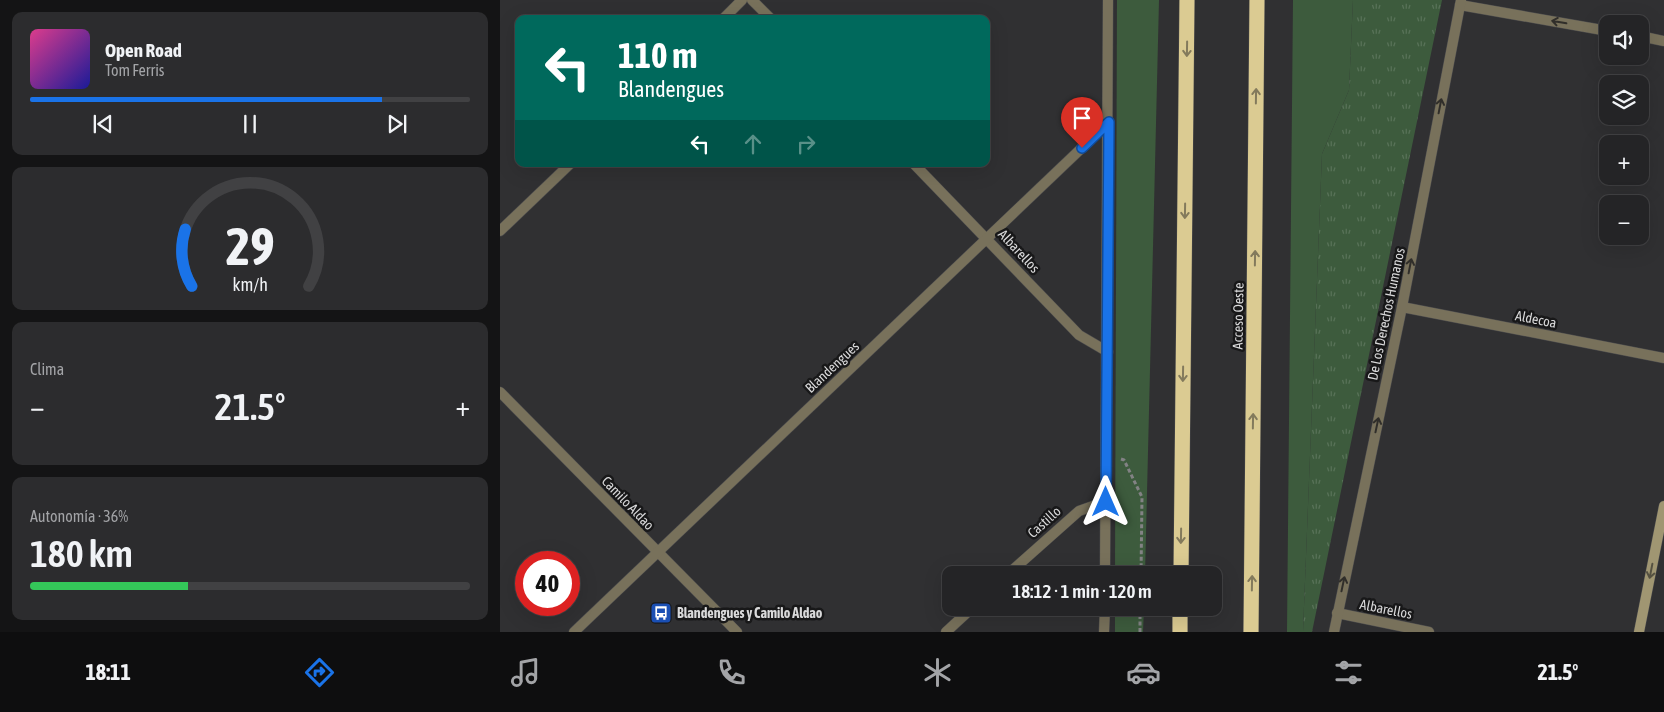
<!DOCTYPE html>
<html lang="es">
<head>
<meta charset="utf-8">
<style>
  :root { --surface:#242426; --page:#2c2c2e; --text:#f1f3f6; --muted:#a3a4a7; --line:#414143; --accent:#1a73e8 }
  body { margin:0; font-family:"Asap Condensed",sans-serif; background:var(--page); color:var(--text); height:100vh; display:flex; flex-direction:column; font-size:19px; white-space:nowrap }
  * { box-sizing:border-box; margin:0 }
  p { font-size:16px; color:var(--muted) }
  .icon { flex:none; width:28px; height:28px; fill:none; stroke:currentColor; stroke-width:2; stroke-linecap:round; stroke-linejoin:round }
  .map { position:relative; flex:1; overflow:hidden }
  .sheet { display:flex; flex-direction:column; gap:12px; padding:12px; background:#141415; width:500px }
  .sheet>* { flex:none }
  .guide { position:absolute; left:15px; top:15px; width:475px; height:152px; border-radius:10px; box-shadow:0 5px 20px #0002,0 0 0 1px var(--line); background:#00695c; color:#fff; overflow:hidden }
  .tools { position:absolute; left:1099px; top:15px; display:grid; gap:10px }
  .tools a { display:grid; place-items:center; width:50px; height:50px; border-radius:10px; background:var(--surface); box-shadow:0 5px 20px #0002,0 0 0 1px var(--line); font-size:25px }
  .speed { position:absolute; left:15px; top:551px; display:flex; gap:10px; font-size:25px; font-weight:700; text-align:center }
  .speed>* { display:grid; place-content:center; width:65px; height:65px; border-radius:50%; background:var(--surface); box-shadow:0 5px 20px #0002,0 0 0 1px var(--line); line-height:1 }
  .speed .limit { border:8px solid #d22; background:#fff; color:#111 }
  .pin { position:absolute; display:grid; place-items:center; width:42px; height:42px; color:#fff; margin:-51px -21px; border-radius:50% 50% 50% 0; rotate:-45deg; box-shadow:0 0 5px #0007 }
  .pin .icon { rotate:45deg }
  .me { position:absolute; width:55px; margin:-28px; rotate:0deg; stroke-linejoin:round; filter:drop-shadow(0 0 4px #0008) }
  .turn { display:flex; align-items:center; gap:18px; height:105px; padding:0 20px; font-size:22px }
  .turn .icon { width:65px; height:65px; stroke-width:2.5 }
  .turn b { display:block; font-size:35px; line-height:42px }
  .lanes { display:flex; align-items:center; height:48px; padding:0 20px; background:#0003; justify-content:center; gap:25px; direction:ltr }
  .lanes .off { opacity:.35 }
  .big { font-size:38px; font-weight:600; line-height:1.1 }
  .sheet .tile { flex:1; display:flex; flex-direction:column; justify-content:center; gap:8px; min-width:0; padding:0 18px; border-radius:10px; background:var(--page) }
  .sheet .dial { align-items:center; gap:0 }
  .dial svg { height:130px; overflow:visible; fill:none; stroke:var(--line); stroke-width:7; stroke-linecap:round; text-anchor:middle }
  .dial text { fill:var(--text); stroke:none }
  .song { display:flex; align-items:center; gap:15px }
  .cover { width:60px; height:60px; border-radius:8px; background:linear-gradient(135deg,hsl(330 70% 55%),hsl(240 70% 35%)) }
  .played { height:5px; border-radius:2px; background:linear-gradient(90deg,var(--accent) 80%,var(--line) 80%) }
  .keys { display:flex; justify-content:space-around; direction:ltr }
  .heat { display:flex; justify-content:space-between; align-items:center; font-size:28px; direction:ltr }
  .charge { height:8px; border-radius:4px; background:linear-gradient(90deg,#34c759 36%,var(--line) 0) }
  .trip { position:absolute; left:442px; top:566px; width:280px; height:50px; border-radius:10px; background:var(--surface); box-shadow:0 5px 20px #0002,0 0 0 1px var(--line); font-weight:600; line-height:50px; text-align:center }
  .menu { display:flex; height:80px; justify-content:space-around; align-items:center; background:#0e0e0f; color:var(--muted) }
  .menu .icon { width:35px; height:35px }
  .menu .selected { color:var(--accent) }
  .menu b { font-size:22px; color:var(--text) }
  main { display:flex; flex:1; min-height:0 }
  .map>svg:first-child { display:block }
  .grass { fill:#3d5b3d }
  .park { fill:url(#park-tufts) }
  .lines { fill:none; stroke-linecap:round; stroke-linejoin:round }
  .minor-casing { stroke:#4b4b4d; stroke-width:11 }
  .tertiary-casing { stroke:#4b4b4d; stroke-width:11 }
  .secondary-casing { stroke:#4b4b4d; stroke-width:11 }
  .motorway-casing { stroke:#4b4b4d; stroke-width:16 }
  .path { stroke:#828284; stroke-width:3; stroke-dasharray:4 2.5; stroke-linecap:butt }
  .minor { stroke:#78715b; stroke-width:10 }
  .tertiary { stroke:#78715b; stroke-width:10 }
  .secondary { stroke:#a09672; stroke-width:10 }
  .motorway { stroke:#dbcb92; stroke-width:15 }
  .oneway { stroke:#302e2a }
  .oneway2 { stroke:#837a5c }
  .oneway3 { stroke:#555141 }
  .route-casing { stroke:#114b97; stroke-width:12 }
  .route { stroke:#1a73e8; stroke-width:9 }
  .labels { text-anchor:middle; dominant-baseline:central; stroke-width:5; stroke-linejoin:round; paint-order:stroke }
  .street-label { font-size:14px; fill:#d9d9da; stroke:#181819 }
  .poi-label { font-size:14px; font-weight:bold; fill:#d9d9da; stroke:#181819; text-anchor:start }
</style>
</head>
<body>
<main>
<section class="sheet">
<div class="tile">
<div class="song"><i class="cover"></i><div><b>Open Road</b><p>Tom Ferris</p></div></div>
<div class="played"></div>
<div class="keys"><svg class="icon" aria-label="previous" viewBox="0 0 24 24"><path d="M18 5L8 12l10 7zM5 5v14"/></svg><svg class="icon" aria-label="pause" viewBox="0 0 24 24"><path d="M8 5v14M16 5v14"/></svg><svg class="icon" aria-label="next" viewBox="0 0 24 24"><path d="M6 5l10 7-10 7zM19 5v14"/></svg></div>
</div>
<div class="tile dial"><svg viewBox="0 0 100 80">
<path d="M14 69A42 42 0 1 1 86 69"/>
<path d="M14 69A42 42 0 0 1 10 34" stroke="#1a73e8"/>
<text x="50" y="56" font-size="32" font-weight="700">29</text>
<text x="50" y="72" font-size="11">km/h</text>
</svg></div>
<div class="tile"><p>Clima</p>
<div class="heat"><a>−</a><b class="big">21.5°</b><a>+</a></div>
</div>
<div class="tile"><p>Autonomía · 36%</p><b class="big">180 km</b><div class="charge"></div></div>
</section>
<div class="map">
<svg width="1164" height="632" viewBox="0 0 1164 632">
  <defs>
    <pattern id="park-tufts" width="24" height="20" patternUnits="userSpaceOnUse" patternTransform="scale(1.25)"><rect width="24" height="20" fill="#3d5b3d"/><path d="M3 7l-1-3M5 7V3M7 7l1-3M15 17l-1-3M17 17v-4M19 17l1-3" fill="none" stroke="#587258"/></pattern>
  </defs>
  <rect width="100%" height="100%" fill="#303032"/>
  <g class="grass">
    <polygon points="617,0 659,0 645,575 615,575"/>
    <polygon points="793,0 853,0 849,90 822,154 803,632 787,632"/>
    <polygon points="615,608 644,608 643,632 615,632"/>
  </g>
  <polygon class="park" points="853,0 942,0 812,632 803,632 822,154 849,90"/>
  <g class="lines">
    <g class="minor-casing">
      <g id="minor">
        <polyline points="252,0 271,19"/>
        <polyline points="960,5 1108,31"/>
        <polyline points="223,19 242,0"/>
        <polyline points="1140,36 1164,41"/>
        <polyline points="414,164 579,335 608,352"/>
        <polyline points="0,231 70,164"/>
        <polyline points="902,307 1164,358"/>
        <polyline points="0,392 237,632"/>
        <polyline points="507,575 579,511 607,501"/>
        <polyline points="837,613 929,632"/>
        <polyline points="446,632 472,608"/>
        <polyline points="834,632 902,307 961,0"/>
      </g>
    </g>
    <g class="tertiary-casing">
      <g id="tertiary">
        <polyline points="605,575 608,0"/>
        <polyline points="74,632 609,122"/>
        <polyline points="604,632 605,608"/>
      </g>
    </g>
    <g class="secondary-casing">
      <polyline id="secondary" points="1139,632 1164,506"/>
    </g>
    <g class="motorway-casing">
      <g id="motorway">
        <polyline points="681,575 687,0"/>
        <polyline points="680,632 680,608"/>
        <polyline points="751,632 757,0"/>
      </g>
    </g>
    <g class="path">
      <polyline points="621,459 624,460 642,497 641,575"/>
      <polyline points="640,632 640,608"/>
    </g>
    <use href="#minor" class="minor"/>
    <use href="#tertiary" class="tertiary"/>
    <use href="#secondary" class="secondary"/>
    <use href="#motorway" class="motorway"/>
  </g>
  <defs><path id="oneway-shaft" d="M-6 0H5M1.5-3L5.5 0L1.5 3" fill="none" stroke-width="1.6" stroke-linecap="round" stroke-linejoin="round" transform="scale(1.25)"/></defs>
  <g class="oneway">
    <use href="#oneway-shaft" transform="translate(1059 22) rotate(-170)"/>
    <use href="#oneway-shaft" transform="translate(940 106) rotate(-79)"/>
    <use href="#oneway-shaft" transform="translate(910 266) rotate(-79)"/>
    <use href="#oneway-shaft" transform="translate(877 425) rotate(-78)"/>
    <use href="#oneway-shaft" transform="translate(843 584) rotate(-78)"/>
  </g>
  <g class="oneway2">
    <use href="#oneway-shaft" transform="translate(687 49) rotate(91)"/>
    <use href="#oneway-shaft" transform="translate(756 96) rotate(-89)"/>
    <use href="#oneway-shaft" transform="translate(685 211) rotate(91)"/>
    <use href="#oneway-shaft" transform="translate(755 258) rotate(-89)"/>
    <use href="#oneway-shaft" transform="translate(683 374) rotate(91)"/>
    <use href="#oneway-shaft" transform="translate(753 421) rotate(-89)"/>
    <use href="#oneway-shaft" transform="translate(681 536) rotate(91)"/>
    <use href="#oneway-shaft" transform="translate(752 583) rotate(-89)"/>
  </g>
  <use class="oneway3" href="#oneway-shaft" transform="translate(1151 571) rotate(101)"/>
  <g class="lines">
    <g class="route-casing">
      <polyline id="route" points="582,148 609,122 606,502"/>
    </g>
    <use href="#route" class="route"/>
  </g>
  <defs>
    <g id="bus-square" transform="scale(1.125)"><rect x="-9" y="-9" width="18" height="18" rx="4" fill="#1a4fb4" stroke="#181819"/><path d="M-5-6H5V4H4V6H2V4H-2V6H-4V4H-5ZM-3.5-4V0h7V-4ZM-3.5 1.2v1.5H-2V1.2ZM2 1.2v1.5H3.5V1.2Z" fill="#fff"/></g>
  </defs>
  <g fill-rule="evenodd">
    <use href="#bus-square" x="161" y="613"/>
  </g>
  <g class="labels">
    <g class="street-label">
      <text transform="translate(519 251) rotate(47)">Albarellos</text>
      <text transform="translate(886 314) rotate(-78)">De Los Derechos Humanos</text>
      <text transform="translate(738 316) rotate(-89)">Acceso Oeste</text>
      <text transform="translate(1036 319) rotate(11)">Aldecoa</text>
      <text transform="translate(332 367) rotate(-43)">Blandengues</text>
      <text transform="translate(128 503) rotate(46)">Camilo Aldao</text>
      <text transform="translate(544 522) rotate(-42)">Castillo</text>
      <text transform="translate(886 609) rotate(11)">Albarellos</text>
    </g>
    <g class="poi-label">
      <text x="177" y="613">Blandengues y Camilo Aldao</text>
    </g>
  </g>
</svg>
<div class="tools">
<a><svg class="icon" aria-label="sound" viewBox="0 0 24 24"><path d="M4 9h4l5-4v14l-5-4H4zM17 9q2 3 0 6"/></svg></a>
<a><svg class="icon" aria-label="layers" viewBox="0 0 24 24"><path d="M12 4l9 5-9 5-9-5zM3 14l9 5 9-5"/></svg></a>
<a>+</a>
<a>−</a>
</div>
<div class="speed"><div class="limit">40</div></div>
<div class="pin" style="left:582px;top:148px;background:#d93025"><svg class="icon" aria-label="arrive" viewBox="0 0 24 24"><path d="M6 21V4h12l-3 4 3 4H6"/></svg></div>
<svg class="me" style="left:606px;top:502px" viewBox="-20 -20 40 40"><path d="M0-17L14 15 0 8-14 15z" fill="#1a73e8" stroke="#fff" stroke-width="4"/></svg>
<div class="trip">18:12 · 1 min · 120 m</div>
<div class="guide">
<div class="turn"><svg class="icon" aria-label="left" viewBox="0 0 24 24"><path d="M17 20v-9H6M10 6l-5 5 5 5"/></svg><div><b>110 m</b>Blandengues</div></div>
<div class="lanes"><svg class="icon" aria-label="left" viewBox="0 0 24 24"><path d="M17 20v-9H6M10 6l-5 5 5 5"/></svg><svg class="icon off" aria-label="ahead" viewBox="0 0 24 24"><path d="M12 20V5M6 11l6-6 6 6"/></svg><svg class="icon off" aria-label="right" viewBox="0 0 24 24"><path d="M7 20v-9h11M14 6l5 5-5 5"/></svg></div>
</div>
</div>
</main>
<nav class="menu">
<b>18:11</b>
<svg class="icon selected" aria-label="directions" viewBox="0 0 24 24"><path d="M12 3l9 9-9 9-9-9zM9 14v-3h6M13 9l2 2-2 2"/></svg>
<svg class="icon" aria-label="music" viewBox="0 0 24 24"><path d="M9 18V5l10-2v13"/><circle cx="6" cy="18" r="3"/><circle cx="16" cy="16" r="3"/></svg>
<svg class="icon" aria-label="phone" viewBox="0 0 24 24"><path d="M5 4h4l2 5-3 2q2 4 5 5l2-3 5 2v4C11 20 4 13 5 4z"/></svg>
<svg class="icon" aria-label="climate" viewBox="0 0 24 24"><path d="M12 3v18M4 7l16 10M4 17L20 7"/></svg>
<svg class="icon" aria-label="car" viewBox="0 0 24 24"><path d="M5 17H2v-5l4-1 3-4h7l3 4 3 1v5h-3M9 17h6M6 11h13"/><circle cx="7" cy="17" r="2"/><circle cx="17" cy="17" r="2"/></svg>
<svg class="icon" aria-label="filters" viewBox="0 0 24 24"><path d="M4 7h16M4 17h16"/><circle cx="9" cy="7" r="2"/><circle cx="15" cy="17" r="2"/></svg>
<b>21.5°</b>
</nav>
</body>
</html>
